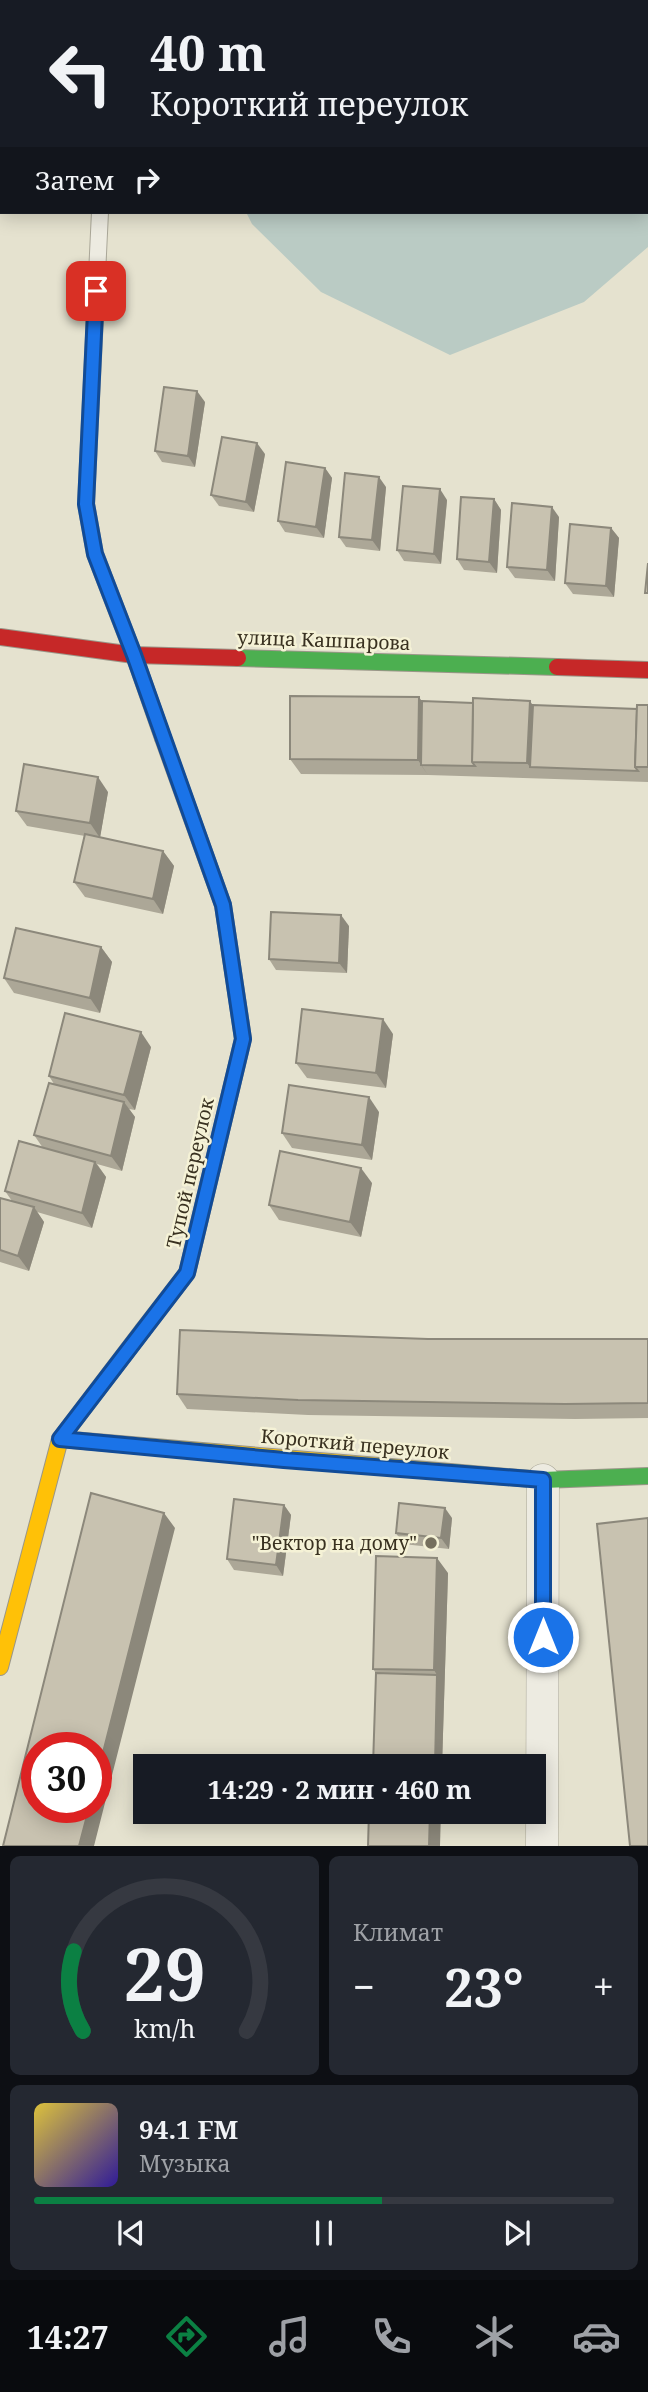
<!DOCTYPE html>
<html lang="ru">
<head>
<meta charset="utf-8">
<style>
  :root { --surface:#171b24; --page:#242831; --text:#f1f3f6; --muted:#9ea1a6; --line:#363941; --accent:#0b8043 }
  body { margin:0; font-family:"Noto Serif",serif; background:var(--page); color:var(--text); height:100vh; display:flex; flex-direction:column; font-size:26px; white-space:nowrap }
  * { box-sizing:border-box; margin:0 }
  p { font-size:23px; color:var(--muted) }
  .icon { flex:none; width:38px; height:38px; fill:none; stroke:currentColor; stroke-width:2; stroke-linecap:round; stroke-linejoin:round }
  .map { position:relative; height:1846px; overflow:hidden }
  .details { display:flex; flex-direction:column; gap:10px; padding:10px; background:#0d0f14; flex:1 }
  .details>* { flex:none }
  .top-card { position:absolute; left:0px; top:0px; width:649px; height:214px; box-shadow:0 4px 18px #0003; background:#171b24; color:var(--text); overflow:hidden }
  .speed { position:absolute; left:21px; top:1732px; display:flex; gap:14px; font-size:35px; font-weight:700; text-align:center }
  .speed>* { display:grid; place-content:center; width:91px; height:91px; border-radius:50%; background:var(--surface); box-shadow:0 4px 18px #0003; line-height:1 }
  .speed .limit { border:10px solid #d22; background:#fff; color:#111 }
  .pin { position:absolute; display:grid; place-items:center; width:60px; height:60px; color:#fff; margin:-30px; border-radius:14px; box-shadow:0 4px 10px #0006 }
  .me { position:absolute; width:77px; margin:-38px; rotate:0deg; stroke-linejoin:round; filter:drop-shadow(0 0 5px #0008) }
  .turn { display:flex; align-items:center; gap:24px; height:147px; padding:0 35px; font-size:32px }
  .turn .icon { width:91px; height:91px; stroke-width:2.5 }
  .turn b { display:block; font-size:49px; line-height:60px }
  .then { display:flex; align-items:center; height:66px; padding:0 35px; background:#0003; gap:14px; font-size:26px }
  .big { font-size:52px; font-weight:700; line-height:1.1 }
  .details .card { flex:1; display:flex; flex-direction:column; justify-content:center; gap:10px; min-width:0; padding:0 24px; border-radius:10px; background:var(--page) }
  .details .dial { align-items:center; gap:0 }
  .dial svg { height:182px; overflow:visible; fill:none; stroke:var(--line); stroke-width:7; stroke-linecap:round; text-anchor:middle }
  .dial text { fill:var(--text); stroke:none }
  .song { display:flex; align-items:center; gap:21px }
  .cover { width:84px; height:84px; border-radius:10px; background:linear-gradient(135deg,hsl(50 70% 55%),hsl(250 70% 35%)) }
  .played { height:7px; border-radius:4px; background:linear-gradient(90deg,var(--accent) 60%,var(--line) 60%) }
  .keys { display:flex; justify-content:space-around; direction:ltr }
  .heat { display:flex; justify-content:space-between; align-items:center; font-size:38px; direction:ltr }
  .details .tiles { flex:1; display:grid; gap:10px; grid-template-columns:1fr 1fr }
  .card:last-child { grid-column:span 2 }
  .trip { position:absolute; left:133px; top:1754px; width:413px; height:70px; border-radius:0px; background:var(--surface); box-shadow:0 4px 18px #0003; font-weight:700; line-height:70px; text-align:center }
  .menu { display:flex; height:112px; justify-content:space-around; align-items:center; background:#090b0e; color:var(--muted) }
  .menu .icon { width:49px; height:49px }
  .menu .on { color:var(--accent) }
  .menu b { font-size:32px; color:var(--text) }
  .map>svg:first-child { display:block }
  .water { fill:#bacbc4 }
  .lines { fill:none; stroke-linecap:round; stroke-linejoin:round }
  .lane-casing { stroke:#aaa798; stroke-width:18 }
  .street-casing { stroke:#aaa798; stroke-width:33 }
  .fast-casing { stroke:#9a9688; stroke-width:18 }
  .slow-casing { stroke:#9a9688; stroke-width:18 }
  .jam-casing { stroke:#9a9688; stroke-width:18 }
  .lane { stroke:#edebe1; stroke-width:16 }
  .street { stroke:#edebe1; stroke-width:32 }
  .fast { stroke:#4caf50; stroke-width:16 }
  .slow { stroke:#ffc107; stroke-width:16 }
  .jam { stroke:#c62828; stroke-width:16 }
  .wall { fill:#aca797 }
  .shaded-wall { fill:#8c887b }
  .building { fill:#c8c2b0; stroke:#8c887b; stroke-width:2 }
  .route-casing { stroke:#114b97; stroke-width:18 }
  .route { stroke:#1a73e8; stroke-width:12 }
  .poi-dot { fill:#756f5d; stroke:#f5f2d6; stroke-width:2.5 }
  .labels { text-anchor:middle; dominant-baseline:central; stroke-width:5; stroke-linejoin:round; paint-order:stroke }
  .street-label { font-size:19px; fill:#393120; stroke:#f5f2d6 }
  .poi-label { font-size:19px; fill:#393120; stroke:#f5f2d6; text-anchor:end }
</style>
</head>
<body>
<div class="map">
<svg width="648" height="1846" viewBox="0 0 648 1846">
  <rect width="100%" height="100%" fill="#e5e2cf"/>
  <g class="water">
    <polygon points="132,0 275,0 276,2 132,2"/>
    <polygon points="648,81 648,247 584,302 450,355 321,292 252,224 246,212 648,212"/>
  </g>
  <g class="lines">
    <g class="lane-casing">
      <polyline id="lane" points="100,212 86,504 95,554 133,653"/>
    </g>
    <g class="street-casing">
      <polyline id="street" points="542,1846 543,1480"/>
    </g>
    <g class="fast-casing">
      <g id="fast">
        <polyline points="238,658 557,667"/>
        <polyline points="143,1330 187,1273 243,1039 238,1005"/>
        <polyline points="450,1472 543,1480 648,1476"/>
      </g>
    </g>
    <g class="slow-casing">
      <g id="slow">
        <polyline points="134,655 163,738"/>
        <polyline points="60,1439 450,1472"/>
        <polyline points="0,1667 60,1439 143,1330"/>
      </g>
    </g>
    <g class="jam-casing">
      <g id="jam">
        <polyline points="0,637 134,655 238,658"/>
        <polyline points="557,667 648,670"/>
        <polyline points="163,738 223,905 238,1005"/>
      </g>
    </g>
    <use href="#lane" class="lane"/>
    <use href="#street" class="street"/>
    <use href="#fast" class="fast"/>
    <use href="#slow" class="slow"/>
    <use href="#jam" class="jam"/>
  </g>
  <g class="wall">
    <polygon points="0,12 2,13 2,160 0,160"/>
    <polygon points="205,402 195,467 162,462 155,451"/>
    <polygon points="265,454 254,512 219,506 211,495"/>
    <polygon points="325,468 332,478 324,538 285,532 278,521"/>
    <polygon points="386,487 380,551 346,547 339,537"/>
    <polygon points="494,499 501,510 497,573 464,570 457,559"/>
    <polygon points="447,500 441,564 404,561 397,550"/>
    <polygon points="559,517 555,581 515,578 507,567"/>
    <polygon points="611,528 619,538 614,597 573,594 565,583"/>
    <polygon points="422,701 637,709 648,705 648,782 428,775 301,774 290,759"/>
    <polygon points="108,792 100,837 163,851 174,866 163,914 85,897 74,882 85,836 27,826 16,811"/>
    <polygon points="349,926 347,973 276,970 269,959"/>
    <polygon points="101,947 112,962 100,1013 14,993 4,978"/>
    <polygon points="393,1034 386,1088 307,1078 296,1063"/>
    <polygon points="151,1047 135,1110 129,1109 135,1117 122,1171 97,1164 106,1177 92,1228 37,1212 44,1222 29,1271 0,1262 0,1198 12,1201 5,1191 43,1148 34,1135 54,1084 49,1076"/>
    <polygon points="379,1112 372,1160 292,1148 282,1133"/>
    <polygon points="372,1183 361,1237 279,1220 269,1205"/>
    <polygon points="428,1339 648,1339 648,1418 575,1419 308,1415 187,1409 177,1394"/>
    <polygon points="284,1505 291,1515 283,1576 234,1570 227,1559"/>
    <polygon points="452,1518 449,1549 403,1544 396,1533"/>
    <polygon points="448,1573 442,1766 373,1669"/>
  </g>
  <g class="shaded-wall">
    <polygon points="197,391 205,402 195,467 188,456"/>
    <polygon points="257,443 265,454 254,512 246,502"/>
    <polygon points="325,468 332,478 324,538 316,527"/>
    <polygon points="379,477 386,487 380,551 372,540"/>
    <polygon points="440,489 447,500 441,564 434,554"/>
    <polygon points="494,499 501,510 497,573 489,562"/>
    <polygon points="552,507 559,517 555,581 547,570"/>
    <polygon points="611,528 619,538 614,597 606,586"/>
    <polygon points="419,697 429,712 421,765 428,775 418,760"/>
    <polygon points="530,701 540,716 530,767 527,763"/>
    <polygon points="98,777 108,792 100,838 90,823"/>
    <polygon points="163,851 174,866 163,914 153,899"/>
    <polygon points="341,915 349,926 347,973 339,963"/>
    <polygon points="101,947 112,962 100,1013 90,998"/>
    <polygon points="383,1019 393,1034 386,1088 376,1073"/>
    <polygon points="141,1032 151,1047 135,1110 124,1095"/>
    <polygon points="369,1097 379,1112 372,1160 362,1145"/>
    <polygon points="124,1102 135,1117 122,1171 111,1156"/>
    <polygon points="95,1162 106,1177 92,1228 82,1213"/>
    <polygon points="361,1168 372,1183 361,1237 350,1222"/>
    <polygon points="34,1207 44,1222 29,1271 18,1256"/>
    <polygon points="284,1505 291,1515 283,1576 276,1565"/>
    <polygon points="445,1508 452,1518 449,1549 441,1538"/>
    <polygon points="164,1513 175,1528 94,1846 79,1846 89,1808 96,1808 96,1780"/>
    <polygon points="437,1558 448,1573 442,1766 435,1766 437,1675 434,1670"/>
    <polygon points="430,1811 441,1811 440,1846 429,1846"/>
  </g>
  <g class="building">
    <polygon points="0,12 2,13 2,145 0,145"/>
    <polygon points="164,387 197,391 188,456 155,451"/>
    <polygon points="222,437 257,443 246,502 211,495"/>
    <polygon points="286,462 325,468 316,527 278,521"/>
    <polygon points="345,473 379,477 372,540 339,537"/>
    <polygon points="403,486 440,489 434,554 397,550"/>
    <polygon points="461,497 494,499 489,562 457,559"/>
    <polygon points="512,503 552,507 547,570 507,567"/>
    <polygon points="570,524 611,528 606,586 565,583"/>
    <polygon points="648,563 648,593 645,593"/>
    <polygon points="290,696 419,697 418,760 290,759"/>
    <polygon points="473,698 530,701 527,763 472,762"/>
    <polygon points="422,701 473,703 472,762 475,766 421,765"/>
    <polygon points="533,705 637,709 635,767 638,771 530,767"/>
    <polygon points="637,705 648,705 648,767 635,767"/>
    <polygon points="24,764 98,777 90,823 16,811"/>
    <polygon points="85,834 163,851 153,899 74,882"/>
    <polygon points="271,912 341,915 339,963 269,959"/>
    <polygon points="16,928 101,947 90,998 4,978"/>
    <polygon points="302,1009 383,1019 376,1073 296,1063"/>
    <polygon points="65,1013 141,1032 124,1095 49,1076"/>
    <polygon points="49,1083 124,1102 111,1156 34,1135"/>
    <polygon points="289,1085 369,1097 362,1145 282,1133"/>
    <polygon points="19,1141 95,1162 82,1213 5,1191"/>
    <polygon points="280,1151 361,1168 350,1222 269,1205"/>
    <polygon points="0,1198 34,1207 18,1256 0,1250"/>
    <polygon points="180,1330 428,1339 648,1339 648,1403 565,1404 298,1400 177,1394"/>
    <polygon points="91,1493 164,1513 96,1780 96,1748 37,1748 37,1808 89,1808 79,1846 3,1846"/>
    <polygon points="234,1499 284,1505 276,1565 227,1559"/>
    <polygon points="399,1503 445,1508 441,1538 396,1533"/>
    <polygon points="648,1518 648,1846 630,1846 597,1524"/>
    <polygon points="376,1556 437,1558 434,1670 373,1669"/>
    <polygon points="376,1673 437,1675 435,1766 373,1766"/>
    <polygon points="369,1811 430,1811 429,1846 368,1846"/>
  </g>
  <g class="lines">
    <g class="route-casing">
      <polyline id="route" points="96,291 86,504 95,554 134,655 223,905 243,1039 187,1273 60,1439 284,1460 543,1480 543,1637"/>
    </g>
    <use href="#route" class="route"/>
  </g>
  <circle class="poi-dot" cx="431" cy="1543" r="7"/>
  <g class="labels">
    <g class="street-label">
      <text transform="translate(324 640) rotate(2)">улица Кашпарова</text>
      <text transform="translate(190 1173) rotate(-77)">Тупой переулок</text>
      <text transform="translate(355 1444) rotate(5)">Короткий переулок</text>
    </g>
    <g class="poi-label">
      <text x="417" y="1543">"Вектор на дому"</text>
    </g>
  </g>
</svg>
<div class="speed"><div class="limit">30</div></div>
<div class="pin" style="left:96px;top:291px;background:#d93025"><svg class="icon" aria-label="arrive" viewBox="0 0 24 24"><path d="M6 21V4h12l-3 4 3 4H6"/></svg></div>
<svg class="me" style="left:543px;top:1637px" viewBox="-20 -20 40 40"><circle r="17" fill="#1a73e8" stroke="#fff" stroke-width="3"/><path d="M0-11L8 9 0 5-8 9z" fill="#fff"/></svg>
<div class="trip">14:29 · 2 мин · 460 m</div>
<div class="top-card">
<div class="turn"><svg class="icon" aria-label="left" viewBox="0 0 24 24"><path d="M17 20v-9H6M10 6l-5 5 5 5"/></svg><div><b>40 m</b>Короткий переулок</div></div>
<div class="then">Затем<svg class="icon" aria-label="right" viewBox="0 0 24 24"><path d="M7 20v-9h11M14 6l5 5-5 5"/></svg></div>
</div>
</div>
<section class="details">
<div class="tiles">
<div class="card dial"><svg viewBox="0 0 100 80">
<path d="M14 69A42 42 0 1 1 86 69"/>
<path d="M14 69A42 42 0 0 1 10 34" stroke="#0b8043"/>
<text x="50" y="56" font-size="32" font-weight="700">29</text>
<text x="50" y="72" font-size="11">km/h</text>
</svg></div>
<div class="card"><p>Климат</p>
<div class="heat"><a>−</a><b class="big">23°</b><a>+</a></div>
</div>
<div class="card">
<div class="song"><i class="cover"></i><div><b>94.1 FM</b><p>Музыка</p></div></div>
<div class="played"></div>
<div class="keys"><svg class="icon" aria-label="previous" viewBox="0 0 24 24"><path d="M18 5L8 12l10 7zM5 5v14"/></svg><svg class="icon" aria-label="pause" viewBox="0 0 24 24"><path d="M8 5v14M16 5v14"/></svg><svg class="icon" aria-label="next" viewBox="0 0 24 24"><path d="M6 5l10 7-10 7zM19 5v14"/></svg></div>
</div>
</div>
</section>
<nav class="menu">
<b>14:27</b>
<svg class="icon on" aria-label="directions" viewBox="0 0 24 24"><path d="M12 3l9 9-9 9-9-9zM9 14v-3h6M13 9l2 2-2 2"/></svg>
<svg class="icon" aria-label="music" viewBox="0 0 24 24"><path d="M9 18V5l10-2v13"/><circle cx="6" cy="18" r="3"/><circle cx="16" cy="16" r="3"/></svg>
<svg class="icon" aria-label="phone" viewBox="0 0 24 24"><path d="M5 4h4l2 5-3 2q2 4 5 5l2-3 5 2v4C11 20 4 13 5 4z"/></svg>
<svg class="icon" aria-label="climate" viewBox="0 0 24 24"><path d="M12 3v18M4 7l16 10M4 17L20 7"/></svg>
<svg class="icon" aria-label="car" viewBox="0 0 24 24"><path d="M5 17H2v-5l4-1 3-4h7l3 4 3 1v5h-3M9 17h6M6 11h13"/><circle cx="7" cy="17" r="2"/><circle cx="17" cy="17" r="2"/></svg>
</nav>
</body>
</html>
